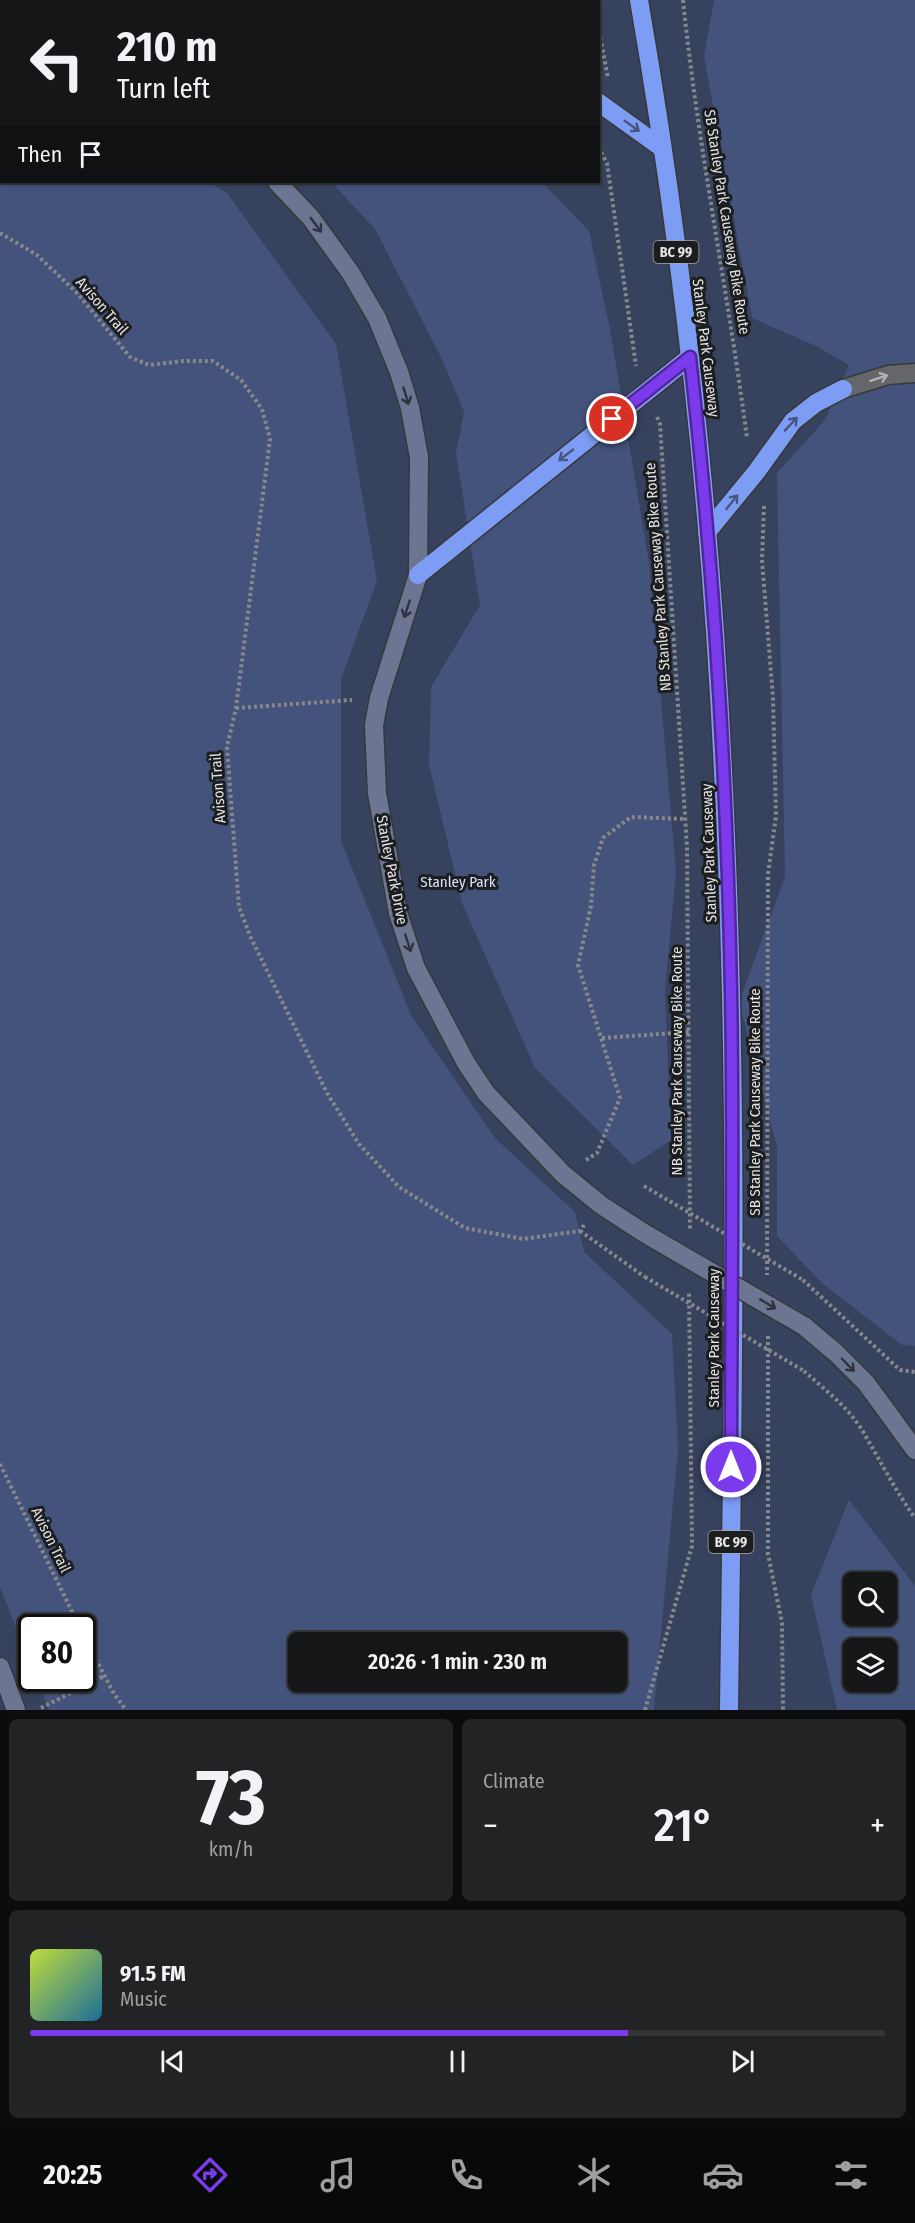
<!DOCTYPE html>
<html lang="en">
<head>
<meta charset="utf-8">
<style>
  :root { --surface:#151617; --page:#222324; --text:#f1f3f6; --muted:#9d9fa1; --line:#343536; --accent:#7c3aed }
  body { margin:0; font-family:"Fira Sans Condensed",sans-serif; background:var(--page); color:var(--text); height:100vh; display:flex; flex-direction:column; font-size:22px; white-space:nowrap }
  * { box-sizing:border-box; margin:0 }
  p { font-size:20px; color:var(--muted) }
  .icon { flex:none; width:33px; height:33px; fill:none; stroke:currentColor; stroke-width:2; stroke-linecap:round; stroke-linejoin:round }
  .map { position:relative; height:1710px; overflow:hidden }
  .drawer { display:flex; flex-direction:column; gap:9px; padding:9px; background:#0c0c0d; flex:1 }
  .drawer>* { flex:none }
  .banner { position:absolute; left:0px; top:0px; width:600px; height:183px; box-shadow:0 2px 4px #0004,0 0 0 2px var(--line); background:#151617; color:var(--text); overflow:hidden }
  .buttons { position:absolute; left:843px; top:1572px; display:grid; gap:12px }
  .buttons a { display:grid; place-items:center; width:54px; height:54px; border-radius:9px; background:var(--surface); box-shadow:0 2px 4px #0004,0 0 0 2px var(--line); font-size:30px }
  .speed { position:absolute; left:18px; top:1614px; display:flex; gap:12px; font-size:30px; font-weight:700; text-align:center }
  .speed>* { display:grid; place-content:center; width:78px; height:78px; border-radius:50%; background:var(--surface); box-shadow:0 2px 4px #0004,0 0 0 2px var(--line); line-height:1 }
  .speed .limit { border:3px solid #111; border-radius:9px; background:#fff; color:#111 }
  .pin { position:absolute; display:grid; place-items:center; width:51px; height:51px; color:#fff; margin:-26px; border:3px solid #fff; border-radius:50%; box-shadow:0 2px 6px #0007 }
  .me { position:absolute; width:66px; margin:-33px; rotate:0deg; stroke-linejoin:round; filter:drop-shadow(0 0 4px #0008) }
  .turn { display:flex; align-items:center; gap:21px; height:126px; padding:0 18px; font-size:27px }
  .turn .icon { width:78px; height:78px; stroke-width:2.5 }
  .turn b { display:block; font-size:42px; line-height:51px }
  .then { display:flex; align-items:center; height:57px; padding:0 18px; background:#0003; gap:12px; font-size:22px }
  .big { font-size:45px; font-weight:600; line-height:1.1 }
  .drawer .widget { flex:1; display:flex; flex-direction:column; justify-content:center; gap:9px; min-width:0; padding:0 21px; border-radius:9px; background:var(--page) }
  .drawer .dial { align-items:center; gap:0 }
  .dial b { font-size:78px; line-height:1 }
  .song { display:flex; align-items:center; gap:18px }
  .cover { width:72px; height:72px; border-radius:9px; background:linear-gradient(135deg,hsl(70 70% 55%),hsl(200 70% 35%)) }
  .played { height:6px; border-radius:3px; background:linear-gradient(90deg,var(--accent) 70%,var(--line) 70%) }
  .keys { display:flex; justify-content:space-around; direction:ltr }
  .heat { display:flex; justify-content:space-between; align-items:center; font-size:33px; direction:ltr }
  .drawer .tiles { flex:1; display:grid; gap:9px; grid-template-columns:1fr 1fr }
  .widget:last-child { grid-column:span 2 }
  .trip { position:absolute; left:288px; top:1632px; width:339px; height:60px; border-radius:9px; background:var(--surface); box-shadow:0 2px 4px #0004,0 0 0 2px var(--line); font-weight:600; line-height:60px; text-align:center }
  .menu { display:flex; height:96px; justify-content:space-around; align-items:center; background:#080909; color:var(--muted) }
  .menu .icon { width:42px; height:42px }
  .menu .current { color:var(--accent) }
  .menu b { font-size:27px; color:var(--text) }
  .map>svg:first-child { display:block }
  .green { fill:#37425e; fill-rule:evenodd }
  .forest { fill:#44537c; fill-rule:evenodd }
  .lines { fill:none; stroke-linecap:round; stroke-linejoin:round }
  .stream { stroke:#03082b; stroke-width:10 }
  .street-casing { stroke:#38383a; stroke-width:21 }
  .secondary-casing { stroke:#38383a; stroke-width:21 }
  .highway-casing { stroke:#38383a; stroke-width:21 }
  .path { stroke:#88888a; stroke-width:4; stroke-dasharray:3 3; stroke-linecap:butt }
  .street { stroke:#656669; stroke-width:18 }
  .secondary { stroke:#6c7693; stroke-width:18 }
  .highway { stroke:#7d9cf4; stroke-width:18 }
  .secondary-bridge-casing { stroke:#38383a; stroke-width:21; stroke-linecap:butt }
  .path-bridge { stroke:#88888a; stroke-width:4; stroke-dasharray:3 3; stroke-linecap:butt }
  .secondary-bridge { stroke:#6c7693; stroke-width:18 }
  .oneway { stroke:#48567f }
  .oneway2 { stroke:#30333c }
  .oneway3 { stroke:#b1b2b4 }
  .route-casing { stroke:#51269a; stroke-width:15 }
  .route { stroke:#7c3aed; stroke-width:10 }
  .labels { text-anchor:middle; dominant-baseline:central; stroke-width:6; stroke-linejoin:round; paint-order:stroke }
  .shield { fill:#1c1d1f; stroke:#a8a8aa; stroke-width:1.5 }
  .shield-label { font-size:14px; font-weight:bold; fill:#e4e4e6 }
  .street-label { font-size:15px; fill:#e4e4e6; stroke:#1c1d1f }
  .park-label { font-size:15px; fill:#d6e1fd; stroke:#1c1d1f }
</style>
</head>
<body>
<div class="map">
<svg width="915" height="1710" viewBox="0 0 915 1710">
  <rect width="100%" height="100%" fill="#1c1d1f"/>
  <path class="green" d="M0,0H915V1710H0ZM2,2H598V182H2ZM854,1582H886V1616H854ZM32,1628H82V1678H32ZM298,1642H616V1682H298ZM854,1648H886V1682H854Z"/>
  <g class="forest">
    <polygon points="76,0 557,0 558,1 83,2"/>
    <polygon points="714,0 915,0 915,1346 902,1345 823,1284 777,1236 777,1147 739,1002 785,877 777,473 825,420 849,365 816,346 752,318 704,56"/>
    <path d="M0,78L2,182H209L227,193L336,344L377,581L341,679V841L411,1015L495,1138L575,1212L584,1252L672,1334L678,1448L654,1710H49L36,1679L82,1678V1628H32L31,1666L0,1587ZM616,1642V1682H298V1642Z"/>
    <polygon points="331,182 542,182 589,231 610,329 649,563 676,871 665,990 671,1140 633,1165 535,1068 462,903 429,764 431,687 480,605 456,453 464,412 442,359 375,229"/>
    <path d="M849,1500L915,1586V1710H837L811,1595ZM886,1582V1616H854V1582ZM886,1648V1682H854V1648Z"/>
  </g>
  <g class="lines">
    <polyline class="stream" points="340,0 342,2"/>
    <g class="street-casing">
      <polyline id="street" points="843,389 888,375 915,373"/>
    </g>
    <g class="secondary-casing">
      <g id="secondary">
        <polyline points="0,33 2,34"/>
        <polyline points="277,182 311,218 350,272 377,318 399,372 410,408 419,457 418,575 379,698 374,725 377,793 398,913 416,968 466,1063 486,1093 563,1174 601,1205 644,1233"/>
        <polyline points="804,1326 836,1353 866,1383 915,1450"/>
        <polyline points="0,1667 16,1710"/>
      </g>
    </g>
    <g class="highway-casing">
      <g id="highway">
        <path d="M639,0C683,254 711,513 723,771C739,1083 733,1397 729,1710"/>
        <polyline points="598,102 662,148"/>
        <polyline points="707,532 757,471 793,421 816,403 843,389"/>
        <polyline points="418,575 690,357"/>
      </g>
    </g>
    <g class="path">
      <polyline points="121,0 121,2"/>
      <polyline points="594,0 594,2"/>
      <path d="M683,0C698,147 728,292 747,438"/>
      <polyline points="598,26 608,78"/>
      <polyline points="598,147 607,163 636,366"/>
      <polyline points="0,233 37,255 77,293 130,357 149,365 183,361 213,361 241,380 262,409 270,439 236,708 227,747 239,907 251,938 327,1093 359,1144 399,1187 465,1228 523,1239 580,1231 584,1225"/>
      <polyline points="657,417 660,424 687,847 690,1230"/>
      <polyline points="764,506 762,560 773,698 776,816 768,874 767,1275"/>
      <polyline points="236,708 352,700"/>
      <polyline points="602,1038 690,1032"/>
      <polyline points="586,1160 597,1153 620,1098 578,965 591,906 594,865 603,838 631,817 685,819"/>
      <polyline points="580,1231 645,1277"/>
      <polyline points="803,1280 900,1370 915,1372"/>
      <polyline points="768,1336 768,1554 782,1623 783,1710"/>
      <path d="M804,1371C824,1389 848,1407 862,1430C880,1460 895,1490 915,1518"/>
      <polyline points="0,1464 80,1628"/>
      <polyline points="82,1632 114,1694 126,1710"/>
      <polyline points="41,1708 104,1676"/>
      <polyline points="645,1710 692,1546 689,1292"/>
    </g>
    <use href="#street" class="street"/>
    <use href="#secondary" class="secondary"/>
    <use href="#highway" class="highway"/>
    <g class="secondary-bridge-casing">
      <polyline id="secondary-bridge" points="644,1233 804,1326"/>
    </g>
    <g class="path-bridge">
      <polyline points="644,1186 803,1280"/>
      <polyline points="645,1277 804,1371"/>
    </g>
    <use href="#secondary-bridge" class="secondary-bridge"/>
  </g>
  <defs><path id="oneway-shaft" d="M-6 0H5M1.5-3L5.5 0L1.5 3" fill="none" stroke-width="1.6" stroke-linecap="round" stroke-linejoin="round" transform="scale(1.5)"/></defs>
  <g class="oneway">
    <use href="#oneway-shaft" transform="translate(632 126) rotate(36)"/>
    <use href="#oneway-shaft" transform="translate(791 424) rotate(-47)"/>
    <use href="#oneway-shaft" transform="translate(566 455) rotate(142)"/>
    <use href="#oneway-shaft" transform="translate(732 502) rotate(-51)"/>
  </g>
  <g class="oneway2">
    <use href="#oneway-shaft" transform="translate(316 225) rotate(53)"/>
    <use href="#oneway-shaft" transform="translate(406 396) rotate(73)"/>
    <use href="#oneway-shaft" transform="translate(407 609) rotate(108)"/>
    <use href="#oneway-shaft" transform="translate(408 943) rotate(72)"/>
    <use href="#oneway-shaft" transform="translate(768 1304) rotate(31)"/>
    <use href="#oneway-shaft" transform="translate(848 1365) rotate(46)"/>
  </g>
  <use class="oneway3" href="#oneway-shaft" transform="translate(879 378) rotate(-18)"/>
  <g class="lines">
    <g class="route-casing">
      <path id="route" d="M612,419L690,357C714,568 727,780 731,992C734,1151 731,1309 731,1467"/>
    </g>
    <use href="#route" class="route"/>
  </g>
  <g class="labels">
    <g class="shield">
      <rect x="653.5" y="241" width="45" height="22" rx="4.5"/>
      <rect x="708.5" y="1531" width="45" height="22" rx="4.5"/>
    </g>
    <g class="shield-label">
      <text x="676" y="252">BC 99</text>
      <text x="731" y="1542">BC 99</text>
    </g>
    <g class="street-label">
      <text transform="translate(727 222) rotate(81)">SB Stanley Park Causeway Bike Route</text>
      <text transform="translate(102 306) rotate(49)">Avison Trail</text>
      <text transform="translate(706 348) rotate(83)">Stanley Park Causeway</text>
      <text transform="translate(658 577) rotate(-94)">NB Stanley Park Causeway Bike Route</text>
      <text transform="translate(218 788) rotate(-94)">Avison Trail</text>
      <text transform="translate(709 853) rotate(-92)">Stanley Park Causeway</text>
      <text transform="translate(392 870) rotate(79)">Stanley Park Drive</text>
      <text transform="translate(677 1061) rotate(-90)">NB Stanley Park Causeway Bike Route</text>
      <text transform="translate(755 1102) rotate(-90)">SB Stanley Park Causeway Bike Route</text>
      <text transform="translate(714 1338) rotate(-90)">Stanley Park Causeway</text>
      <text transform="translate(51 1540) rotate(64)">Avison Trail</text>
    </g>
    <g class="park-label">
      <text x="458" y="882">Stanley Park</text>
    </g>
  </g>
</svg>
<div class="buttons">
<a><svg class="icon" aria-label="search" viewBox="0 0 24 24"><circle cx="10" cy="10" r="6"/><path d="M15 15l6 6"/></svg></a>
<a><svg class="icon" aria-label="layers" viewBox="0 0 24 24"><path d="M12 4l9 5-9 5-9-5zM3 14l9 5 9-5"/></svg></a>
</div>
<div class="speed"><div class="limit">80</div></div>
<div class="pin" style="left:612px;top:419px;background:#d93025"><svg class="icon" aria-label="arrive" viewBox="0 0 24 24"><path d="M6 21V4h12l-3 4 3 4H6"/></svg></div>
<svg class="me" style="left:731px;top:1467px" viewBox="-20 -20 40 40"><circle r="17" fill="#7c3aed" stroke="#fff" stroke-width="3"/><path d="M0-11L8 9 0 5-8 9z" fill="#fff"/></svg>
<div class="trip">20:26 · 1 min · 230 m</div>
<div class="banner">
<div class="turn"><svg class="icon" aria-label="left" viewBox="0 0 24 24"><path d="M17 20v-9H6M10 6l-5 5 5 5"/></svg><div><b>210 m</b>Turn left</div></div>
<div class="then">Then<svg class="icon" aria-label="arrive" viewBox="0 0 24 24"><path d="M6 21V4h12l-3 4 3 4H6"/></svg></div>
</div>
</div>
<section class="drawer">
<div class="tiles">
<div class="widget dial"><b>73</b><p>km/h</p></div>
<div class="widget"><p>Climate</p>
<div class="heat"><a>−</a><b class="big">21°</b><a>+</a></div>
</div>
<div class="widget">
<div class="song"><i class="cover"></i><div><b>91.5 FM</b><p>Music</p></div></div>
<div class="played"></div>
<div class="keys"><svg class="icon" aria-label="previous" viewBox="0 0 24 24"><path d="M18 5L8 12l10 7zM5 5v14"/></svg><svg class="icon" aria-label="pause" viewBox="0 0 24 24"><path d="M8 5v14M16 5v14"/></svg><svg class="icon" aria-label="next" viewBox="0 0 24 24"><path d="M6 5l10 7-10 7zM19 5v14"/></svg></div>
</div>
</div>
</section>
<nav class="menu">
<b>20:25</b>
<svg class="icon current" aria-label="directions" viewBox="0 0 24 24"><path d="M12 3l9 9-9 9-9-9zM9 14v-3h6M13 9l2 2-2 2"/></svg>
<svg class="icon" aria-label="music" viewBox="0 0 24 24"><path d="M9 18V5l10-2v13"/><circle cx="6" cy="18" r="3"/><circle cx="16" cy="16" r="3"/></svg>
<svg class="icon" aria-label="phone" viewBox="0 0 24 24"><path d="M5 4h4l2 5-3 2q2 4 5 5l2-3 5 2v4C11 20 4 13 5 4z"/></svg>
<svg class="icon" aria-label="climate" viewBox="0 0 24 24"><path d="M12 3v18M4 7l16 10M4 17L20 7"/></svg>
<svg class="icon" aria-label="car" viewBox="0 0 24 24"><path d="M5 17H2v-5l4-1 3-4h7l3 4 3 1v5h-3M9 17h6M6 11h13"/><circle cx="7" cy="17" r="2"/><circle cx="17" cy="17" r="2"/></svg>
<svg class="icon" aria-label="filters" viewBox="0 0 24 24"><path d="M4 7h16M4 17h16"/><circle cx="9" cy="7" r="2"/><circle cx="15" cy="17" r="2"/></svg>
</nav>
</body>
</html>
